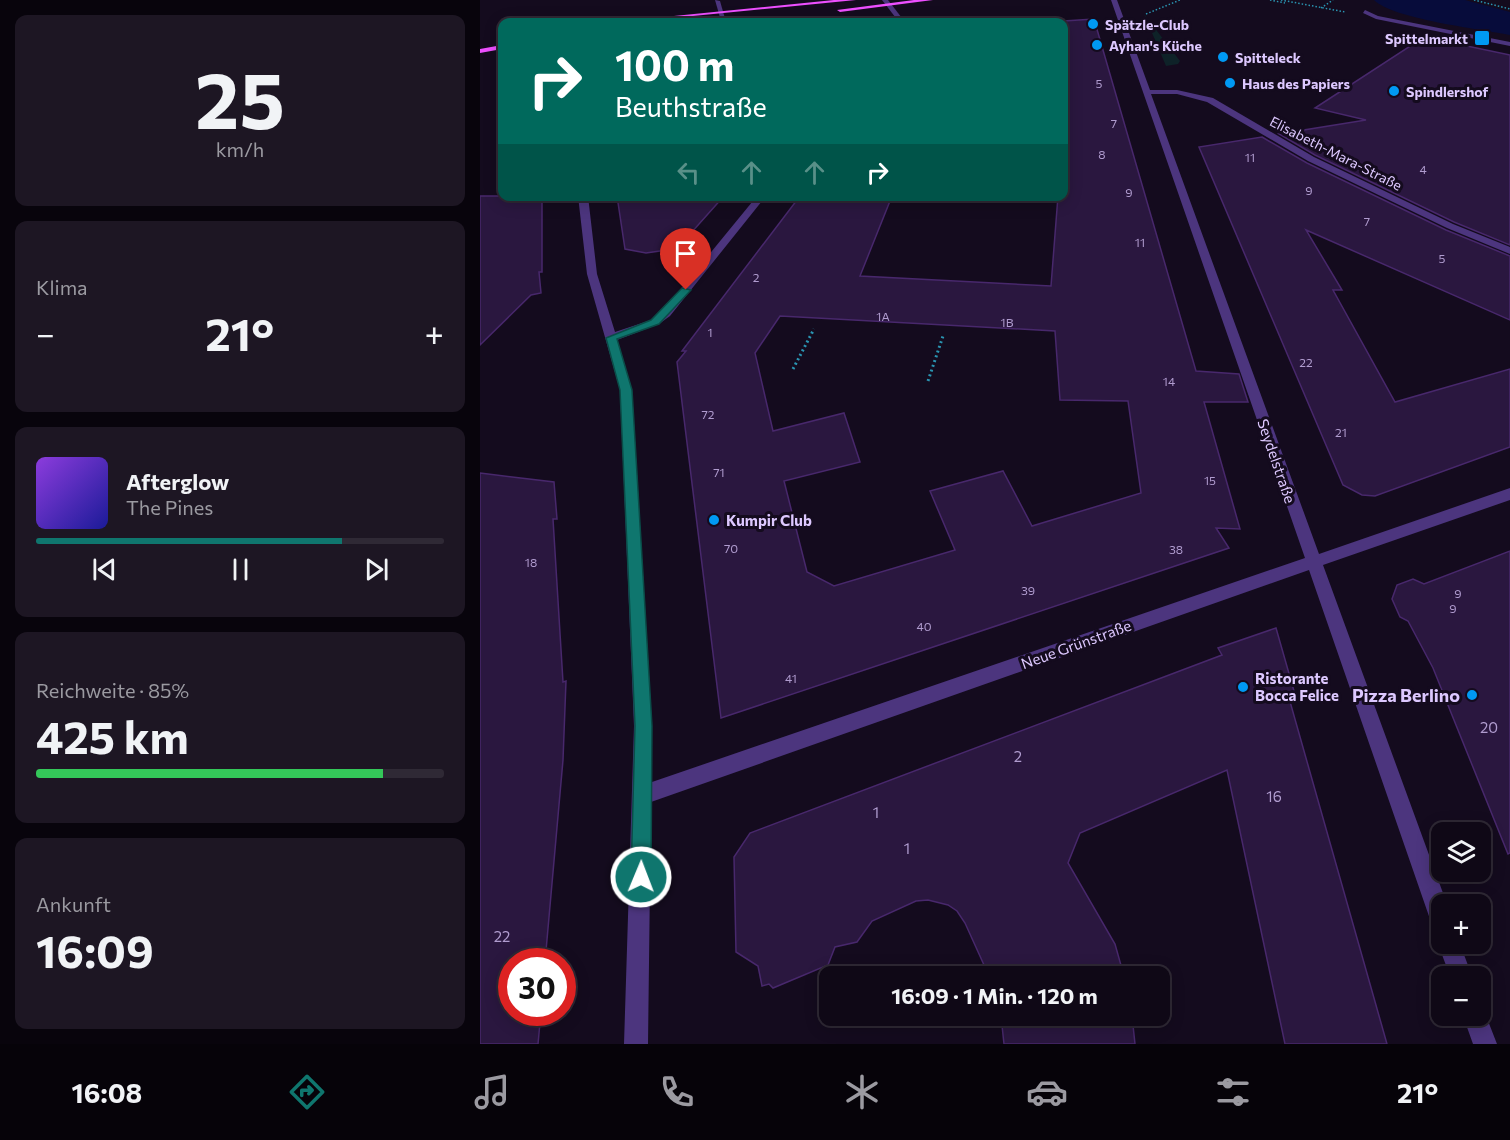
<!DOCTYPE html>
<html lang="de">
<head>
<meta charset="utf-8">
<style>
  :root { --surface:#0f0816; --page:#1d1623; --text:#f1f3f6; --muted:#9b9aa1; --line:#2f2935; --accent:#0f766e }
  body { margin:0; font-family:Commissioner,sans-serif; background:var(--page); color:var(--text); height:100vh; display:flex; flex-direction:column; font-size:22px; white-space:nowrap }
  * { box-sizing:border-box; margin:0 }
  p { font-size:20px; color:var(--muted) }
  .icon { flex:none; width:33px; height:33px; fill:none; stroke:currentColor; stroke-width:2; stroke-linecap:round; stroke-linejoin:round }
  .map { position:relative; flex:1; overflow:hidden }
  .drawer { display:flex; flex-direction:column; gap:15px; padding:15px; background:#08040c; width:480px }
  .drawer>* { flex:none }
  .hud { position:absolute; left:18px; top:18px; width:570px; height:183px; border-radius:12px; box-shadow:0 3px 15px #0003,0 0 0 2px var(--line); background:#00695c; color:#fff; overflow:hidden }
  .fabs { position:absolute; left:951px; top:822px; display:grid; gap:12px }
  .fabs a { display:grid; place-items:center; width:60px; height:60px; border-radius:12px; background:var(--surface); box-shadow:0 3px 15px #0003,0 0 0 2px var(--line); font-size:30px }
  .speed { position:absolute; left:18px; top:948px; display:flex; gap:12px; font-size:30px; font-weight:700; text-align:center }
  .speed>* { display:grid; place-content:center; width:78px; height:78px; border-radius:50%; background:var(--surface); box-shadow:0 3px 15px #0003,0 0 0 2px var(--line); line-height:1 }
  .speed .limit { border:9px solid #d22; background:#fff; color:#111 }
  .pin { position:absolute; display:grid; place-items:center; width:51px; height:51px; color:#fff; margin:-62px -26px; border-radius:50% 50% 50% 0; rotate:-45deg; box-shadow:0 0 6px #0007 }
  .pin .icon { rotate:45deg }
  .me { position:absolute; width:66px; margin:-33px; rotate:1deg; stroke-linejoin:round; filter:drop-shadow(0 0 4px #0008) }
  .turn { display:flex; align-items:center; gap:21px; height:126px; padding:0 18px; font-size:27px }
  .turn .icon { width:78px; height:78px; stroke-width:2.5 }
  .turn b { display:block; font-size:42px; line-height:51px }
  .lanes { display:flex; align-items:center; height:57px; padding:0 18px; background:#0003; justify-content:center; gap:30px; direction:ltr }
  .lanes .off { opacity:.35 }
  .big { font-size:45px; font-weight:700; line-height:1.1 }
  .drawer .widget { flex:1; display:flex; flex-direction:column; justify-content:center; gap:9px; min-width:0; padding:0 21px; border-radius:12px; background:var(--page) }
  .drawer .dial { align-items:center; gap:0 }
  .dial b { font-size:78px; line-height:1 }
  .song { display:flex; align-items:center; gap:18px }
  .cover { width:72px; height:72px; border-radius:9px; background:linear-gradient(135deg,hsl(270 70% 55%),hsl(240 70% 35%)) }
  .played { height:6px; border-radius:3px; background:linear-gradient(90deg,var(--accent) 75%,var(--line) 75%) }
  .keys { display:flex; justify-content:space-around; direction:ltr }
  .heat { display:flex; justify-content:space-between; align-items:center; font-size:33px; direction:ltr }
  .charge { height:9px; border-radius:4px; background:linear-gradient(90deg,#34c759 85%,var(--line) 0) }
  .trip { position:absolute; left:339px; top:966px; width:351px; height:60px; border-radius:12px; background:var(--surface); box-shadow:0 3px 15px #0003,0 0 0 2px var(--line); font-weight:700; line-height:60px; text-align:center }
  .dock { display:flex; height:96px; justify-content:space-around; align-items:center; background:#060309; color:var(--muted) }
  .dock .icon { width:42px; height:42px }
  .dock .on { color:var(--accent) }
  .dock b { font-size:27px; color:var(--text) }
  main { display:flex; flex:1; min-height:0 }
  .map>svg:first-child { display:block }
  .green { fill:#0e2228 }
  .water { fill:#070c3b }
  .building { fill:#2a173f; stroke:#48286c; stroke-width:1.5; fill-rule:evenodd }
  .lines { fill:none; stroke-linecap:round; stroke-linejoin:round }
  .path-far1 { stroke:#2a95b2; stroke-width:1.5; stroke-dasharray:1.5 2; stroke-linecap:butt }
  .path { stroke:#2a95b2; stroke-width:3; stroke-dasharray:2 3; stroke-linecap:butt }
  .minor { fill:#4c357e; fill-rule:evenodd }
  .major { fill:#ed4fff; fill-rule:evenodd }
  .route { fill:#0f766e; stroke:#0a4d48; stroke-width:1.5 }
  .poi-dot { fill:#0099f3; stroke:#140b1e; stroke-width:2 }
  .labels { text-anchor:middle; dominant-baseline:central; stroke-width:6; stroke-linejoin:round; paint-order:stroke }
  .number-label { font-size:12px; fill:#b09ccf }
  .far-poi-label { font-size:14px; font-weight:bold; fill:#ddc8ff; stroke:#140b1e; text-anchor:start }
  .far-street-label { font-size:14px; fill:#ddc8ff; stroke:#140b1e }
  .street-label { font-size:15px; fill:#ddc8ff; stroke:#140b1e }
  .poi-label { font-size:15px; font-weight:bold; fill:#ddc8ff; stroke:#140b1e; text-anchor:start }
  .near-number-label { font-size:15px; fill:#b09ccf }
  .near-poi-label { font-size:18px; font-weight:bold; fill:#ddc8ff; stroke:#140b1e; text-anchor:end }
</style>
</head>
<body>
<main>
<section class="drawer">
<div class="widget dial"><b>25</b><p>km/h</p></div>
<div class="widget"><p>Klima</p>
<div class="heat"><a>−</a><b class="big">21°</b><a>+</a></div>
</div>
<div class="widget">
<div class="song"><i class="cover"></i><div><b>Afterglow</b><p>The Pines</p></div></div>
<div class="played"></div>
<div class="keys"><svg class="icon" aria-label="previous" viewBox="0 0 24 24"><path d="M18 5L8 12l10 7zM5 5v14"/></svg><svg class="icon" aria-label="pause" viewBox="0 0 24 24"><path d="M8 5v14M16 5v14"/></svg><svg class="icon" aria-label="next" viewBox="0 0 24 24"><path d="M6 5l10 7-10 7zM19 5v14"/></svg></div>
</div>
<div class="widget"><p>Reichweite · 85%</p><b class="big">425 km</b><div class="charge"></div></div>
<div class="widget"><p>Ankunft</p><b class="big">16:09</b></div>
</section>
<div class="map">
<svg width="1030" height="1044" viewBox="0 0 1030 1044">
  <rect width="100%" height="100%" fill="#140b1e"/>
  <polygon class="green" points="664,14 700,61 698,64 686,66"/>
  <path class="water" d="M894,0H985L1030,12V35C1000,29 913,19 894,0Z"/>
  <g class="building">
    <path d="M614,19L716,371L759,374L768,402H724L760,529L736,528L749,548L241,718L197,362L206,351H202L320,196H412L380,276L571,286L578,196H584V21ZM300,316L575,331L580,400L648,401L661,493L552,526L523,471L450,491L475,550L354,586L327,572L304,481L380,462L364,413L293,431L275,353Z"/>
    <polygon points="944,37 1030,55 1030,245 974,222 835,155 799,134 886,120 835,108"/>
    <polygon points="782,137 827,163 966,230 1030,256 1030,320 826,230 862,290 853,290 915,402 1030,369 1030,447 895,496 882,495 863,485 719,147"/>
    <polygon points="0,196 62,196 62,272 59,272 61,293 51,295 0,345"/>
    <polygon points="137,196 244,196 203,242 187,250 166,253 145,249"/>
    <polygon points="0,473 74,482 77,519 73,519 83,682 86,681 83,760 65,962 32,962 32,1012 61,1012 58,1044 0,1044"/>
    <polygon points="1030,551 1030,853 1028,854 953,668 928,621 920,617 912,599 917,585 933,579 944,584"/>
    <polygon points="796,628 814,691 807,691 907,1044 805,1044 747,770 600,833 588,863 635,944 644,976 509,976 485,923 477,911 468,905 448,900 436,901 392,921 377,942 355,947 348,965 293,988 289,984 282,986 278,966 256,952 254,857 270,833 742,655 738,648"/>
    <polygon points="521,1016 652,1016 655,1044 524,1044"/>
  </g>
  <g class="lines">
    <g class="path-far1">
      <polyline points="790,0 805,3"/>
      <polyline points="801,0 865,12"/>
      <polyline points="994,0 1030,9"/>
      <polyline points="841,8 853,0"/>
      <polyline points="666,14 700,0"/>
    </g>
    <g class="path">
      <polyline points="313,369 334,329"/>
      <polyline points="448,381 463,336"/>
    </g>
    <g class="minor">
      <polygon points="235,0 240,1 246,22 241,21"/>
      <polygon points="402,0 408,0 425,22 419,22"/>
      <polygon points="631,0 637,0 670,90 697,90 733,98 834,157 973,224 1030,247 1030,254 967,228 828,161 727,102 697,94 671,94 839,554 1030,488 1030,500 843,565 967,904 962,904 962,933 954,930 951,922 829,570 171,802 168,1044 144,1044 154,726 140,390 107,274 98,196 108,196 117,274 135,332 171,320 182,312 277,196 286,196 190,316 179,324 137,340 152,390 172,726 172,782 825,558"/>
      <polygon points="885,10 898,16 1030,42 1030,46 896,19 883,13"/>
      <polygon points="961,936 962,944 980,944 992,976 970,976 958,944"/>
      <polygon points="1000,1006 1003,1008 1017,1044 993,1044 983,1016 1000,1016"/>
    </g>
    <g class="major">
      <polygon points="354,0 376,0 152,22 134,22"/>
      <polygon points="434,0 453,0 360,12 357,10"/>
      <polygon points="22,45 22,49 0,53 0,49"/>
    </g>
  </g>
  <polygon class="route" points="202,288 211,290 179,324 137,339 152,390 172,726 171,877 168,884 161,886 154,884 151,877 155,726 140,390 126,338 171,320"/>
  <g class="poi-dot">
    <circle cx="613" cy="24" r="6"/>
    <rect x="994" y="30" width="16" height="16" rx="3"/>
    <circle cx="617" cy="45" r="6"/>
    <circle cx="743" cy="57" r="6"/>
    <circle cx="750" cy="83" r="6"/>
    <circle cx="914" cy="91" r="6"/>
    <circle cx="234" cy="520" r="6"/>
    <circle cx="763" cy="687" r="6"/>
    <circle cx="992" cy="695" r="6"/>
  </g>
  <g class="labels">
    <g class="number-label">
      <text x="619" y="83">5</text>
      <text x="634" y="123">7</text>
      <text x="622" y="154">8</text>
      <text x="770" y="157">11</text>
      <text x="943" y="169">4</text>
      <text x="829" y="190">9</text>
      <text x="649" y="192">9</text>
      <text x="887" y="221">7</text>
      <text x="660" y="242">11</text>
      <text x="962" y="258">5</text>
      <text x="276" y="277">2</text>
      <text x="403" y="316">1A</text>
      <text x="527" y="322">1B</text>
      <text x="230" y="332">1</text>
      <text x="826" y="362">22</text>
      <text x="689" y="381">14</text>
      <text x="228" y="414">72</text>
      <text x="861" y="432">21</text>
      <text x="239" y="472">71</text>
      <text x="730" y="480">15</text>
      <text x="251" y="548">70</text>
      <text x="696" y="549">38</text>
      <text x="51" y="562">18</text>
      <text x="548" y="590">39</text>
      <text x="978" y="593">9</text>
      <text x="973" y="608">9</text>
      <text x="444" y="626">40</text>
      <text x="311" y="678">41</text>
    </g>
    <g class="far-poi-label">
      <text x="625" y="24">Spätzle-Club</text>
      <text x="988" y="38" text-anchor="end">Spittelmarkt</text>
      <text x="629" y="45">Ayhan's Küche</text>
      <text x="755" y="57">Spitteleck</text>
      <text x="762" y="83">Haus des Papiers</text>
      <text x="926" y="91">Spindlershof</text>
    </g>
    <g class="far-street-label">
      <text transform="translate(856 153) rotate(27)">Elisabeth-Mara-Straße</text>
    </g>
    <g class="street-label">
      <text transform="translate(797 461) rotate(71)">Seydelstraße</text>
      <text transform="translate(596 644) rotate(-20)">Neue Grünstraße</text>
    </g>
    <g class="poi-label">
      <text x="246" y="520">Kumpir Club</text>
      <text x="775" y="678">Ristorante<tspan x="775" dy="17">Bocca Felice</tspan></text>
    </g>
    <g class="near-number-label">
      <text x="1009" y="727">20</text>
      <text x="538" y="756">2</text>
      <text x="794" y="796">16</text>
      <text x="396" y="812">1</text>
      <text x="427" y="848">1</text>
      <text x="22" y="936">22</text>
    </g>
    <g class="near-poi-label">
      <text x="980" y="695">Pizza Berlino</text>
    </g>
  </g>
</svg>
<div class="fabs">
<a><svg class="icon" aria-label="layers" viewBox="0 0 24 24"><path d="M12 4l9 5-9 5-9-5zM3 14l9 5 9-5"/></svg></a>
<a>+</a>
<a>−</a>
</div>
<div class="speed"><div class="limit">30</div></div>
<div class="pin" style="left:206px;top:290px;background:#d93025"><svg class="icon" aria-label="arrive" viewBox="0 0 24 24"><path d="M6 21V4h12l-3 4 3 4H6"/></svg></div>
<svg class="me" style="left:161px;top:877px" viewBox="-20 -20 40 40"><circle r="17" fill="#0f766e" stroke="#fff" stroke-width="3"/><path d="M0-11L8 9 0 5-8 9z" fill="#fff"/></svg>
<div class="trip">16:09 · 1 Min. · 120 m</div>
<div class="hud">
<div class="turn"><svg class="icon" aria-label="right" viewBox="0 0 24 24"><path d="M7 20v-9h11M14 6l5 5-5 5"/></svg><div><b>100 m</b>Beuthstraße</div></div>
<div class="lanes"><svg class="icon off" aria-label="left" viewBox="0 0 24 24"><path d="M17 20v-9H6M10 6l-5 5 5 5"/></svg><svg class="icon off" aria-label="ahead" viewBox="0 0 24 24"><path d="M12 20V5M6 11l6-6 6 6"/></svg><svg class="icon off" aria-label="ahead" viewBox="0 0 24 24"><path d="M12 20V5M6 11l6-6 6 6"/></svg><svg class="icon" aria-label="right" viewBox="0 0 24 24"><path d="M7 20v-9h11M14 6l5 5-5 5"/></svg></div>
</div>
</div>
</main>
<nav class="dock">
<b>16:08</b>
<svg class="icon on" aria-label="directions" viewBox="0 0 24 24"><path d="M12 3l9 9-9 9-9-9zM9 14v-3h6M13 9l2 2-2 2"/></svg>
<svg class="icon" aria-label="music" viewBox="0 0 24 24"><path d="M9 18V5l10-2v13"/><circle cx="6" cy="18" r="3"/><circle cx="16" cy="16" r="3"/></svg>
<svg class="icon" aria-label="phone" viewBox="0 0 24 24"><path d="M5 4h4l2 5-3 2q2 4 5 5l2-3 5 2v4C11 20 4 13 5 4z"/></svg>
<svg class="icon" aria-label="climate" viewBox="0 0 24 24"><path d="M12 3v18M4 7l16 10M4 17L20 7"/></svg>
<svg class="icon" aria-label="car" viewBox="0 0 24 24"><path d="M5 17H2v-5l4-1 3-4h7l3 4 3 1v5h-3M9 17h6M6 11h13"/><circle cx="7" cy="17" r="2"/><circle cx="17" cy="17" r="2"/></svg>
<svg class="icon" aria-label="filters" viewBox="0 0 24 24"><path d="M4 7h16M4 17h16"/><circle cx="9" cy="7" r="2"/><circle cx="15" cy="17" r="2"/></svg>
<b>21°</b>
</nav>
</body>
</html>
